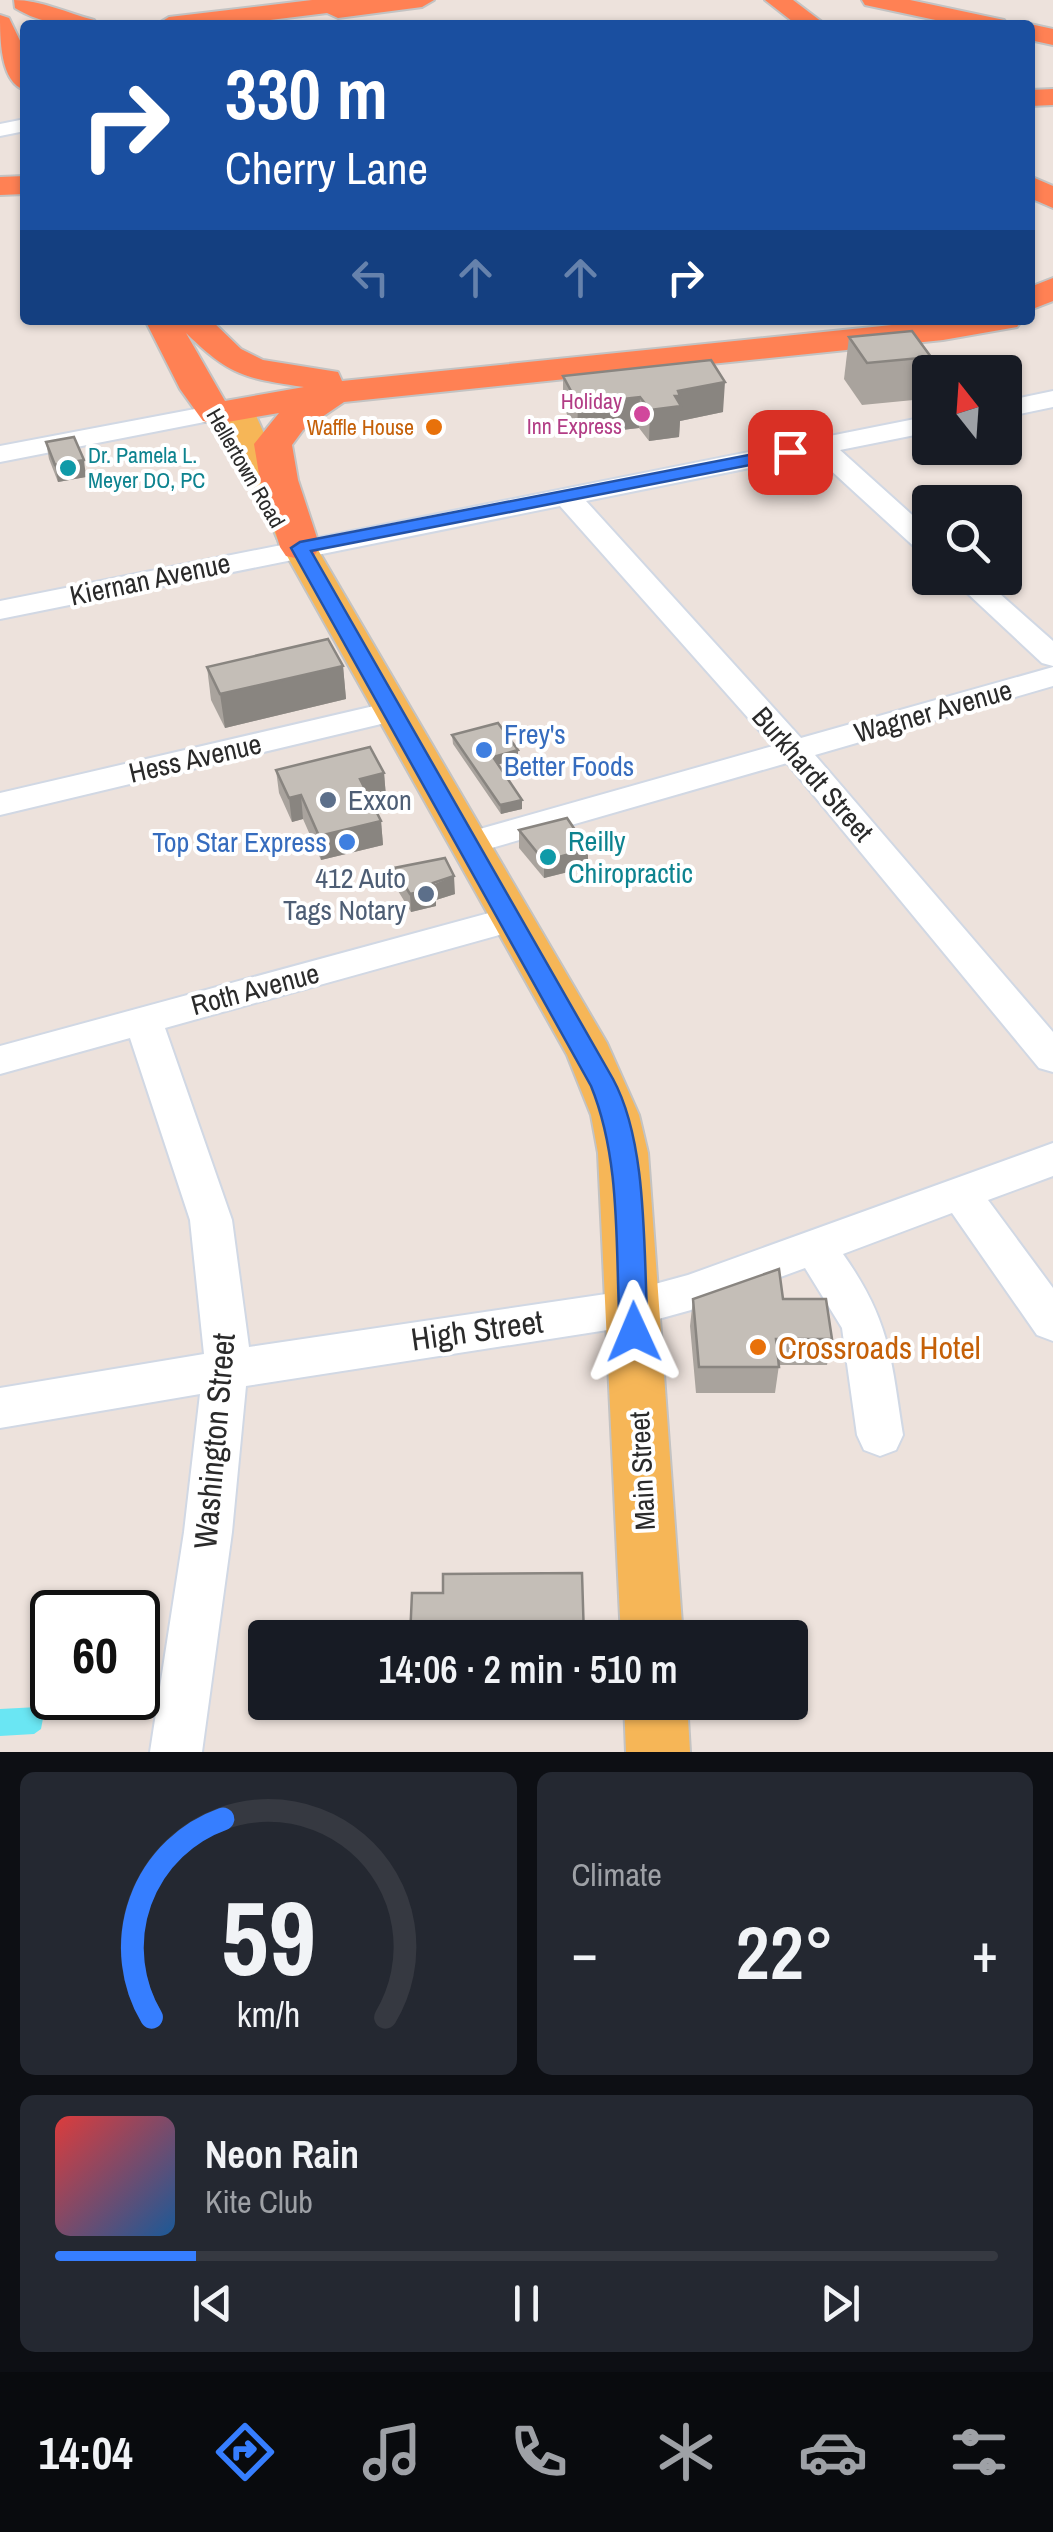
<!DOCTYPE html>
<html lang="en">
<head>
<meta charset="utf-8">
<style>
  :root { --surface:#171b24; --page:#242831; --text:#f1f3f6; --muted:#9ea1a6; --line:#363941; --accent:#367eff }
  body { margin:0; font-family:"Archivo Narrow",sans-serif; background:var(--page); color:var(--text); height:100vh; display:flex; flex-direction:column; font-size:38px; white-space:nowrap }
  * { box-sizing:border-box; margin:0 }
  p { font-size:32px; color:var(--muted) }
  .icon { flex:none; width:55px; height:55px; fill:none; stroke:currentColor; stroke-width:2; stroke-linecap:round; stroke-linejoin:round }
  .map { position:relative; height:1752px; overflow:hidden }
  .details { display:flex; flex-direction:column; gap:20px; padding:20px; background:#0d0f14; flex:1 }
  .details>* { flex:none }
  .banner { position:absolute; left:20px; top:20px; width:1015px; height:305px; border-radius:10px; box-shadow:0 2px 8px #0004; background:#1a4fa0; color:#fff; overflow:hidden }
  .needle { width:65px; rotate:343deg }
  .tools { position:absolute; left:912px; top:355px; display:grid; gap:20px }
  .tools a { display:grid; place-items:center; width:110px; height:110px; border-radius:10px; background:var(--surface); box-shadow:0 2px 8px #0004; font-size:50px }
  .speed { position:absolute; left:30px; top:1590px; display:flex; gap:20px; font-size:50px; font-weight:700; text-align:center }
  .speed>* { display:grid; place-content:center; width:130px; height:130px; border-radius:50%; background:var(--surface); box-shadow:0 2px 8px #0004; line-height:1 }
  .speed .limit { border:5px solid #111; border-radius:15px; background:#fff; color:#111 }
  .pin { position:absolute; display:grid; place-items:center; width:85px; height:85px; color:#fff; margin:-42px; border-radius:20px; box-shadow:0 5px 15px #0006 }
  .me { position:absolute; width:110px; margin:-55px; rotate:359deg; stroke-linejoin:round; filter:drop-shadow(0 0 8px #0008) }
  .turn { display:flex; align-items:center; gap:35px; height:210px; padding:0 40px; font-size:45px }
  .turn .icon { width:130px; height:130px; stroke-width:2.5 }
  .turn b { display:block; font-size:70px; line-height:85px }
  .lanes { display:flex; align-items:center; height:95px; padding:0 40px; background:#0003; justify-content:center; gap:50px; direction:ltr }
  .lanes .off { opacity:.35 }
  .big { font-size:75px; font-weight:600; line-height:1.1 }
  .details .widget { flex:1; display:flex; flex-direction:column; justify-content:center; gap:15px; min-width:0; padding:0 35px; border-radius:15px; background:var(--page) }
  .details .dial { align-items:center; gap:0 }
  .dial svg { height:260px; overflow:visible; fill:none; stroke:var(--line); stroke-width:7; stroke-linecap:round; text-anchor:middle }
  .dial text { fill:var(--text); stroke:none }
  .song { display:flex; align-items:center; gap:30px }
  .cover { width:120px; height:120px; border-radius:15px; background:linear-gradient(135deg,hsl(0 70% 55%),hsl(210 70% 35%)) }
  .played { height:10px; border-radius:5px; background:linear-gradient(90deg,var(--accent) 15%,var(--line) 15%) }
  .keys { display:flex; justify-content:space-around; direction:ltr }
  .heat { display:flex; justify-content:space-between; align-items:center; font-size:55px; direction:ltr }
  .details .tiles { flex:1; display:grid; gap:20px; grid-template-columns:1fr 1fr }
  .widget:last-child { grid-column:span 2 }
  .trip { position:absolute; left:248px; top:1620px; width:560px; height:100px; border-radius:10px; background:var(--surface); box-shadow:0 2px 8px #0004; font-weight:600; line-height:100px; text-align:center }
  .menu { display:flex; height:160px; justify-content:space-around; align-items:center; background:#090b0e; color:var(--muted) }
  .menu .icon { width:70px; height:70px }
  .menu .active { color:var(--accent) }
  .menu b { font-size:45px; color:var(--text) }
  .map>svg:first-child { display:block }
  .water { fill:#6ae6f3 }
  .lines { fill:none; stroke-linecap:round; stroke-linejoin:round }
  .minor-casing { stroke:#d1d8e4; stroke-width:4 }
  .major-casing { stroke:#c3c3c3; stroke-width:4 }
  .highway-casing { stroke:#c3c3c3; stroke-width:4 }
  .minor { fill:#fff; fill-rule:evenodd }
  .major { fill:#f6b657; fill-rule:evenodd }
  .highway { fill:#ff8154; fill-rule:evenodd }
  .wall { fill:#a9a39d }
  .shaded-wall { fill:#898580 }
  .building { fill:#c4beb7; stroke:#898580; stroke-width:2.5 }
  .route { fill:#367eff; stroke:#2352a6; stroke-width:2.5 }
  .hotel-dot { fill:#d1479c; stroke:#fff; stroke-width:4 }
  .food-dot { fill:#e8710a; stroke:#fff; stroke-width:4 }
  .culture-dot { fill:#0f9aa8; stroke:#fff; stroke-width:4 }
  .shop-dot { fill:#3f7fe0; stroke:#fff; stroke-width:4 }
  .service-dot { fill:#5c6f8a; stroke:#fff; stroke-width:4 }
  .labels { text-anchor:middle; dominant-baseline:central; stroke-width:8; stroke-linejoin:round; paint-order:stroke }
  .far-hotel-label { font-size:22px; fill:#b23c85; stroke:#fff; text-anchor:end }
  .far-food-label { font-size:22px; fill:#c56008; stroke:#fff; text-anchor:end }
  .far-culture-label { font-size:22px; fill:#0d838f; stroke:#fff; text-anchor:start }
  .far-street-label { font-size:22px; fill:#2a2a2a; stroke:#fff }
  .street-label { font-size:28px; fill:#2a2a2a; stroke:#fff }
  .shop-label { font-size:28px; fill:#366cbe; stroke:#fff; text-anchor:start }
  .service-label { font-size:28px; fill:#4e5e75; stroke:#fff; text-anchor:start }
  .culture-label { font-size:28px; fill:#0d838f; stroke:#fff; text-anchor:start }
  .near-street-label { font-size:32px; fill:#2a2a2a; stroke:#fff }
  .near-food-label { font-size:32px; fill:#c56008; stroke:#fff; text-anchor:start }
</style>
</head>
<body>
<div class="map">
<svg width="1053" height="1752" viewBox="0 0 1053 1752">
  <rect width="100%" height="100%" fill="#ede2dc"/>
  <polygon class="water" points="38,1707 37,1713 44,1713 41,1729 34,1734 0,1736 0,1709"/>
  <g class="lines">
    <g class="minor-casing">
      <g id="minor">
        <polygon points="25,119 25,131 0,136 0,124"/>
        <polygon points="1053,391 1053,407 1005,417 1005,401"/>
        <polygon points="216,405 225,408 229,413 225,418 0,462 0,446"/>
        <polygon points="930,416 930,432 840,450 930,531 930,554 920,552 814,455 586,501 801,738 1053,667 1053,686 815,755 1053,1032 1053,1072 1039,1068 787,763 467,855 455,852 450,844 455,836 773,746 560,506 0,619 0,601"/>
        <polygon points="951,578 982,578 1053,641 1053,666 1042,663"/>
        <polygon points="391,702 402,705 407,712 402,719 0,815 0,793"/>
        <path d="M511,907L524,910L529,919L524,928L165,1028L232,1220L249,1347L633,1290L688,1275L1053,1143V1176L988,1200L1053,1288V1341L1037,1335L952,1213L843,1254C890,1320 891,1358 903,1435L896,1450L880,1456L864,1450L857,1435L842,1328L805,1268L691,1310L633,1326L246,1386L232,1532L202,1752H150L184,1532L200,1394L0,1428V1388L204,1354L190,1220L130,1038L0,1074V1046Z"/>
      </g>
    </g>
    <g class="major-casing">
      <g id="major">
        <polygon points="238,400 249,402 253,409 311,538 607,1043 639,1115 648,1153 683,1638 621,1638 598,1153 591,1115 567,1055 277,538 223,409 227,402"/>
        <polygon points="624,1702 687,1702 690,1752 626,1752"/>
      </g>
    </g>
    <g class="highway-casing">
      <g id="highway">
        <path d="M14,0C41,0 67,13 94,20L98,25C66,25 43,25 15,8Z"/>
        <polygon points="312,0 434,0 422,7 338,18 327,13 230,25 156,25 169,17"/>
        <polygon points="765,0 793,0 826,25 797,25"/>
        <polygon points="862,0 910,0 1004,20 1008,25 959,25 865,5"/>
        <path d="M0,15L9,18L25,51V90C0,83 0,38 0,15Z"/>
        <polygon points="1030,24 1053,29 1053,45 1030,40"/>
        <polygon points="1053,89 1053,105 1030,106 1030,90"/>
        <polygon points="25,176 25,194 0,195 0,177"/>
        <polygon points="1030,176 1053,186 1053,208 1030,198"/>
        <polygon points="1053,278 1053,301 1030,310 1030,287"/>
        <path d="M145,320H211L241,349L263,360L338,372L342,381L941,320H1022L1017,327L943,340L344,402L303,430L292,445L298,480L320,547L314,556L300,559L286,556L280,547L260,480L254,444L279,413L216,424L203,421L180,389ZM186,333C230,376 244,378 304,387L225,401Z"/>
      </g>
    </g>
    <use href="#minor" class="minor"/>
    <use href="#major" class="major"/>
    <use href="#highway" class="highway"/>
  </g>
  <g class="wall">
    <polygon points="849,337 931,357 924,399 862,405 844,379"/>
    <polygon points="563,376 723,412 680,421 679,437 649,441 639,428 577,435 563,406"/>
    <polygon points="46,442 86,477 58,482 49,459"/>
    <polygon points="343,666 346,699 225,728 211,700 207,667"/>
    <polygon points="452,735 518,759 498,764 522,800 522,809 501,814 453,744"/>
    <polygon points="276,770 384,773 386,797 371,801 381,821 383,845 321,860 303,819 292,822 279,793"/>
    <polygon points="519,830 588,867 544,878 519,848"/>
    <polygon points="394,868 455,894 436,900 436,906 411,912 395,886"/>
    <polygon points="693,1299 783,1299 832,1339 827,1365 779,1365 775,1393 696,1393 690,1326"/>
  </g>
  <g class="shaded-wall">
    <polygon points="725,382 723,412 680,421 679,437 649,441 650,410 675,396 678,391"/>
    <polygon points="640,397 639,428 577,435 578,404"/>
    <polygon points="84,460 86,477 58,482 55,465"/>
    <polygon points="343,666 346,699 225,728 220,694"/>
    <polygon points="518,750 518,759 493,766 493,757"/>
    <polygon points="384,773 386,797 362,803 360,779"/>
    <polygon points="301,795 303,819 292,822 289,798"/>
    <polygon points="522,800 522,809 501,814 500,805"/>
    <polygon points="381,821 383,845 321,860 319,836"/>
    <polygon points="588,849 588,867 544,878 544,861"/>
    <polygon points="454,876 455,894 436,900 436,906 411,912 410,894"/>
  </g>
  <g class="building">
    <polygon points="912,331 931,357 867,363 849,337"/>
    <polygon points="711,360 725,382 678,391 680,396 675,396 681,406 650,410 640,397 578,404 563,376"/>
    <polygon points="74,437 84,460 55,465 46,442"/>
    <polygon points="328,639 343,666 220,694 207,667"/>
    <polygon points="498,723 518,750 493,757 522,800 500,805 452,735"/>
    <polygon points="370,747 384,773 360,779 381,821 319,836 301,795 289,798 276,770"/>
    <polygon points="567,818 588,849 544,861 519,830"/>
    <polygon points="445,858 454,876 433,883 436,888 410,894 394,868"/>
    <polygon points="779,1269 783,1299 826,1299 832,1339 776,1339 779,1367 699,1367 693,1299"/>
    <polygon points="582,1573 584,1638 410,1638 412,1593 443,1593 443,1574"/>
  </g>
  <path class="route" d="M790,447L798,452L796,456L311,551L613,1079C649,1145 643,1257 648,1332L644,1341L634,1345L624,1341L620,1332C615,1251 622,1162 591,1086L291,548L300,542Z"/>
  <circle class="hotel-dot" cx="642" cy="414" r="10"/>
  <g class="food-dot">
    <circle cx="434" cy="427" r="10"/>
    <circle cx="758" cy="1347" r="10"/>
  </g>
  <g class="culture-dot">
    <circle cx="68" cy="468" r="10"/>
    <circle cx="548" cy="857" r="10"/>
  </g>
  <g class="shop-dot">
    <circle cx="484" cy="750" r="10"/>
    <circle cx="347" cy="842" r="10"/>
  </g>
  <g class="service-dot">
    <circle cx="328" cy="800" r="10"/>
    <circle cx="426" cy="894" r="10"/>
  </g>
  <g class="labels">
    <g class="far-hotel-label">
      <text x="622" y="401">Holiday<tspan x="622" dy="25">Inn Express</tspan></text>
    </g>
    <g class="far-food-label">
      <text x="414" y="427">Waffle House</text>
    </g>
    <g class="far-culture-label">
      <text x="88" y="455">Dr. Pamela L.<tspan x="88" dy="25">Meyer DO, PC</tspan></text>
    </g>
    <g class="far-street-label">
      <text transform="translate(246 468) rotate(60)">Hellertown Road</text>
    </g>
    <g class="street-label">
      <text transform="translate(150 579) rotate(-12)">Kiernan Avenue</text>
      <text transform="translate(933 711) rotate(-16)">Wagner Avenue</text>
      <text transform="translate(195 758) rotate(-13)">Hess Avenue</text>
      <text transform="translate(813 774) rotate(49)">Burkhardt Street</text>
      <text transform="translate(255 989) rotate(-15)">Roth Avenue</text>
      <text transform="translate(642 1471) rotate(-93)">Main Street</text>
    </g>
    <g class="shop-label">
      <text x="504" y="734">Frey's<tspan x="504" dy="32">Better Foods</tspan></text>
      <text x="327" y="842" text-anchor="end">Top Star Express</text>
    </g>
    <g class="service-label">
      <text x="348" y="800">Exxon</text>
      <text x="406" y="878" text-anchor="end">412 Auto<tspan x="406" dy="32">Tags Notary</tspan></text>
    </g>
    <g class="culture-label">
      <text x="568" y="841">Reilly<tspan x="568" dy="32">Chiropractic</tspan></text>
    </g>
    <g class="near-street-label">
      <text transform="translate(477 1330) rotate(-8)">High Street</text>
      <text transform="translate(214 1441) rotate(-85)">Washington Street</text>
    </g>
    <g class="near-food-label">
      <text x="778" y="1347">Crossroads Hotel</text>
    </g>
  </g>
</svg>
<div class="tools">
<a><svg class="needle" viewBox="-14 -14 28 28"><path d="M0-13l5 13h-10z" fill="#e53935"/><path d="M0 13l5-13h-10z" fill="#9ea1a6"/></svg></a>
<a><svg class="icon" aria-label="search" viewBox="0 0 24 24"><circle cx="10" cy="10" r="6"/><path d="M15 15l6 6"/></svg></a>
</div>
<div class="speed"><div class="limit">60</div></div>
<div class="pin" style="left:790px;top:452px;background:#d93025"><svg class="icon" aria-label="arrive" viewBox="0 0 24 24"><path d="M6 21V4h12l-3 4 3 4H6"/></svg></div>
<svg class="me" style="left:634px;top:1332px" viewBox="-20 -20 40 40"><path d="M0-17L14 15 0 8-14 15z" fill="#367eff" stroke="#fff" stroke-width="4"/></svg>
<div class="trip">14:06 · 2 min · 510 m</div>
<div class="banner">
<div class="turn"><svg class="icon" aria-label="right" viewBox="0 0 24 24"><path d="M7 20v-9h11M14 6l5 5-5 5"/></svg><div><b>330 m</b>Cherry Lane</div></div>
<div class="lanes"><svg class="icon off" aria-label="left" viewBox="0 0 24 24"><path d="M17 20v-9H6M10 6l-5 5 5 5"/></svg><svg class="icon off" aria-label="ahead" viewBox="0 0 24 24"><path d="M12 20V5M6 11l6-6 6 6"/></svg><svg class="icon off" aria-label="ahead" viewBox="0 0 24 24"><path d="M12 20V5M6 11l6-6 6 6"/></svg><svg class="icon" aria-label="right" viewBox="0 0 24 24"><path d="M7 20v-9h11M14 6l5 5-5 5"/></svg></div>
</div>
</div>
<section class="details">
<div class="tiles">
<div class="widget dial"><svg viewBox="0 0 100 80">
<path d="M14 69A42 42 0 1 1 86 69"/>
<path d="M14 69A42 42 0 0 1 36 8" stroke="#367eff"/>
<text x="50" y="56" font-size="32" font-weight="700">59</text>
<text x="50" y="72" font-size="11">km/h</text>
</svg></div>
<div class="widget"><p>Climate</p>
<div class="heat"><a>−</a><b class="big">22°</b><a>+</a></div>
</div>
<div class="widget">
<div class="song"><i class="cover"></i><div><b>Neon Rain</b><p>Kite Club</p></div></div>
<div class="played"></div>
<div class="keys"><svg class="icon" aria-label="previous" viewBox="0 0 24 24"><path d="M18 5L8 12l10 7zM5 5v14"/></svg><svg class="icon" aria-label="pause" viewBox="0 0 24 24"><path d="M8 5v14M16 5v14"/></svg><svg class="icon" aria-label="next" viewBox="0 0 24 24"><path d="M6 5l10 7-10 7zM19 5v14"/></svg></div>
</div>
</div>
</section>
<nav class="menu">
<b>14:04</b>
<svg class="icon active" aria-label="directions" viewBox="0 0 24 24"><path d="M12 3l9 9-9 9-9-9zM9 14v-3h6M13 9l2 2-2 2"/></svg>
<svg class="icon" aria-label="music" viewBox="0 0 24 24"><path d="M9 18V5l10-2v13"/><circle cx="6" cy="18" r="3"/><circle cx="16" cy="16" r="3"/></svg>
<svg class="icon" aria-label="phone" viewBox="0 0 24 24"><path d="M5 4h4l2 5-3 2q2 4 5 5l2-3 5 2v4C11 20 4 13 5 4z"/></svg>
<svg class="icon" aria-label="climate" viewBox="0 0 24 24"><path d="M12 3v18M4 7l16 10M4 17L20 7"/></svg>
<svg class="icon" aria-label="car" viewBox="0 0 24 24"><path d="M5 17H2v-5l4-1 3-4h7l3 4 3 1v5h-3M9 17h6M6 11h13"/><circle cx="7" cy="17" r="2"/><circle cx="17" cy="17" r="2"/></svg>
<svg class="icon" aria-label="filters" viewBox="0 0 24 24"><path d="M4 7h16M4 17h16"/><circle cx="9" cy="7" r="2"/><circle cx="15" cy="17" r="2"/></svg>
</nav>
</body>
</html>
